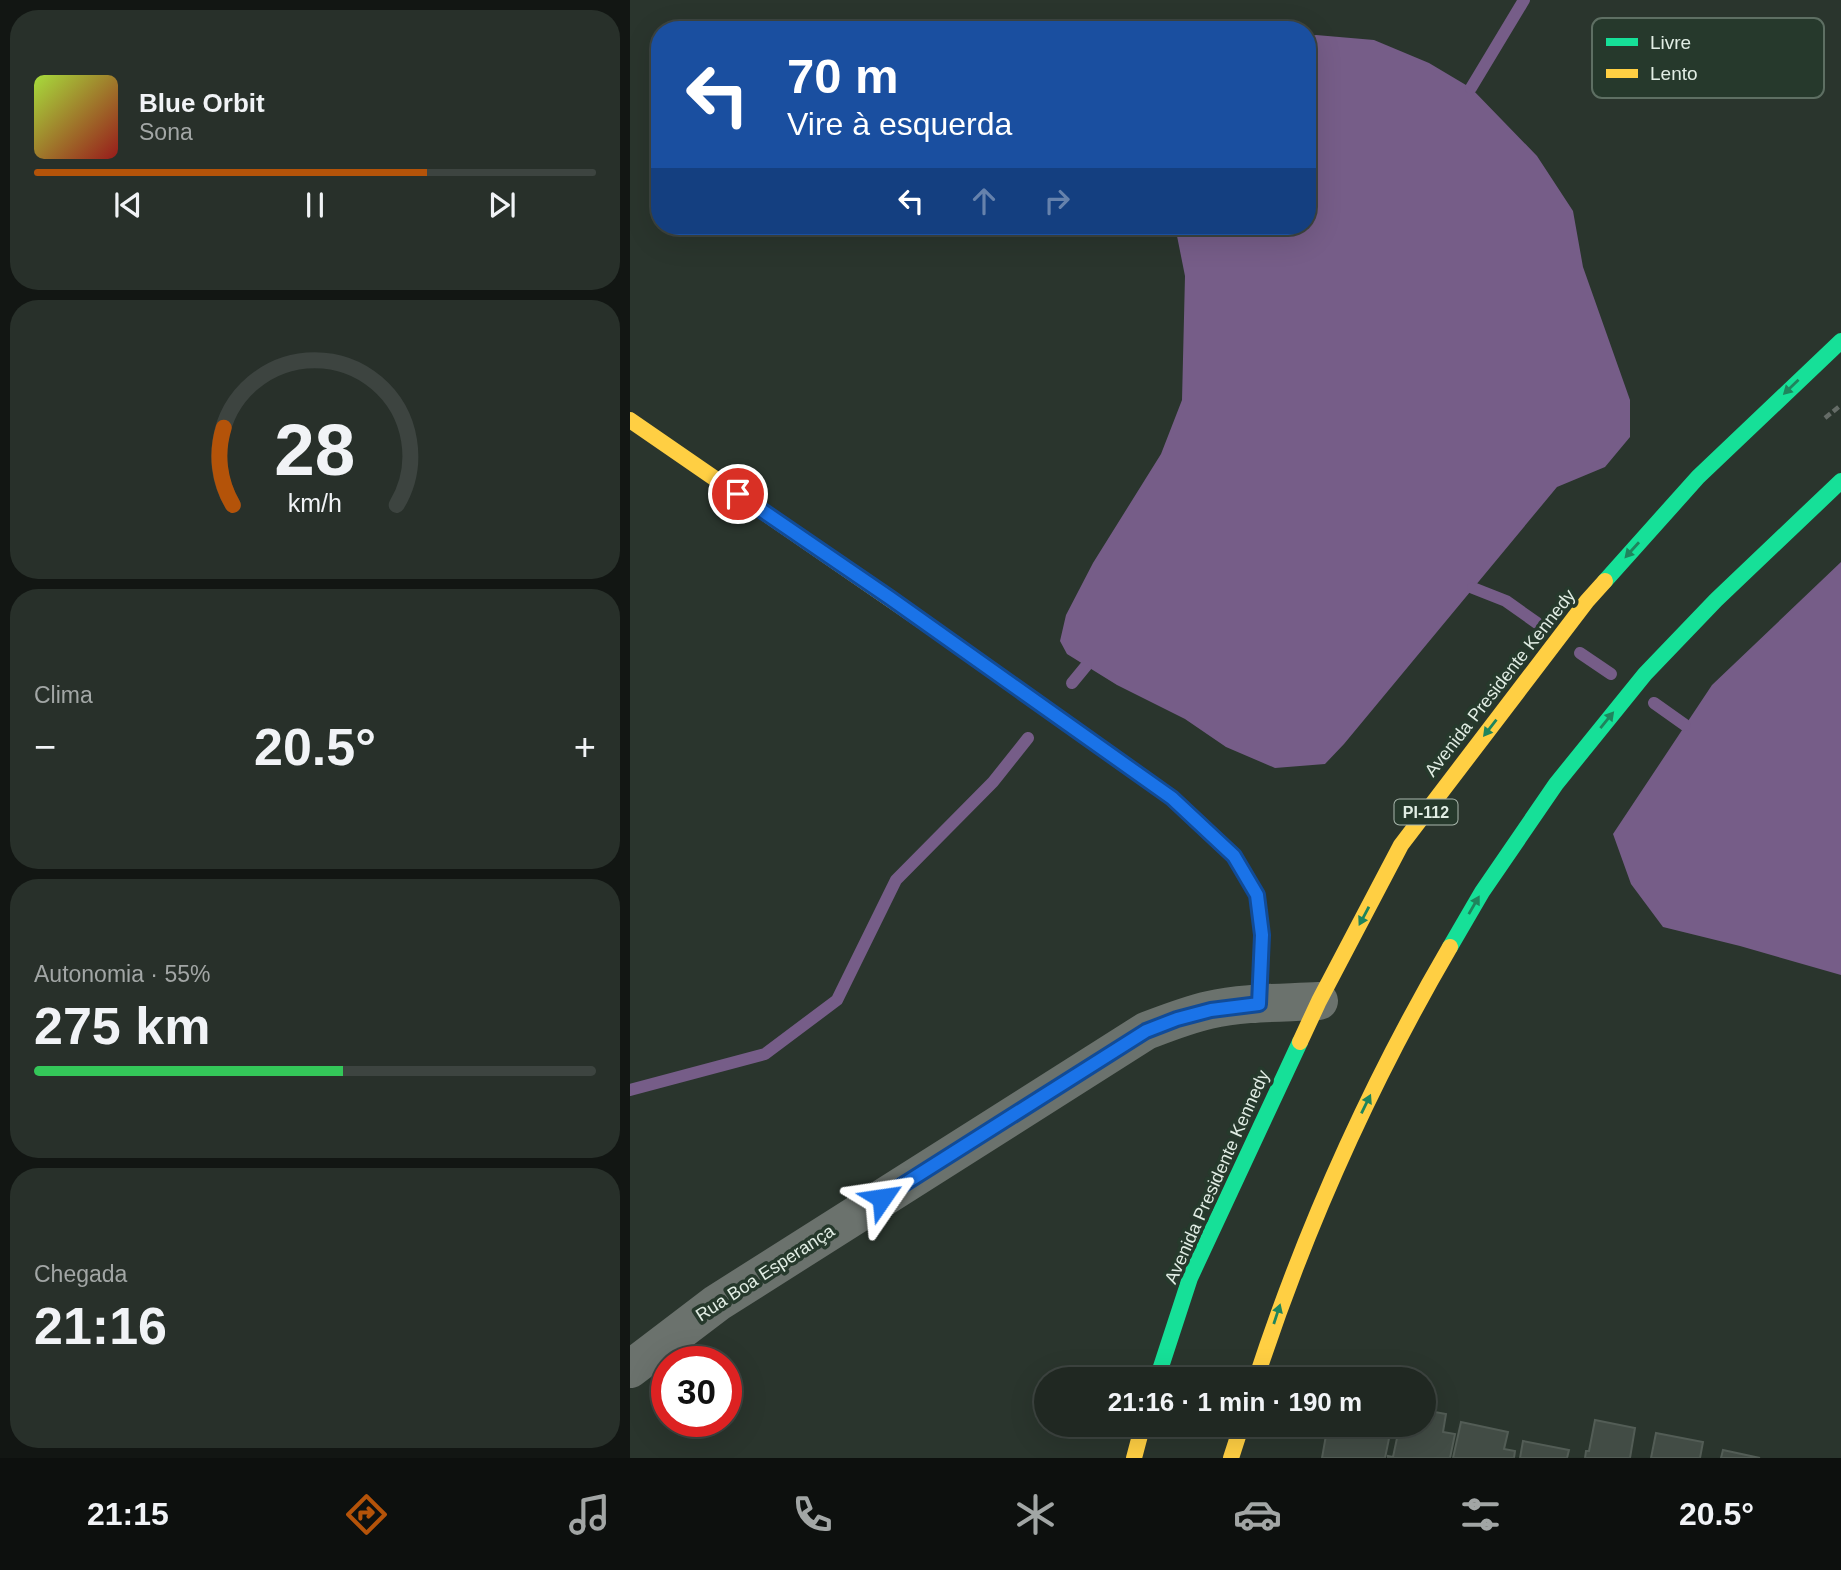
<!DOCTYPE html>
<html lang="pt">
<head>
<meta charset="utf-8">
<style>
  :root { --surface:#202822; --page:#28302a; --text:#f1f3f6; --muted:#a2a6a5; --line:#3d4440; --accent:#b45309 }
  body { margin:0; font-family:Arial,sans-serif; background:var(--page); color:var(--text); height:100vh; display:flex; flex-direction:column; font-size:26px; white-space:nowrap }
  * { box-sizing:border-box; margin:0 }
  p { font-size:23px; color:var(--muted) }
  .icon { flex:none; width:38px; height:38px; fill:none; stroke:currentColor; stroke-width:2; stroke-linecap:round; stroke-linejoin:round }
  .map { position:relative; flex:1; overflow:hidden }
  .side { display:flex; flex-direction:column; gap:10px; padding:10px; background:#121613; width:630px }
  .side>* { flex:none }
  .hud { position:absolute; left:21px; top:21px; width:665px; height:214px; border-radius:28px; box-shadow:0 7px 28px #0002,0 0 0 2px var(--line); background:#1a4fa0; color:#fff; overflow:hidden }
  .speed { position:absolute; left:21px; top:1346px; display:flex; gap:14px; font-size:35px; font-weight:700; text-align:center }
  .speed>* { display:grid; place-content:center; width:91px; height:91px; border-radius:50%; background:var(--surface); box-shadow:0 7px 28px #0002,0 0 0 2px var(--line); line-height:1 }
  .speed .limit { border:10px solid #d22; background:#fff; color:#111 }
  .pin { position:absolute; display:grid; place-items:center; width:60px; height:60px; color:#fff; margin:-30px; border:4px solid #fff; border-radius:50%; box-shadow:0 2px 7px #0007 }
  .me { position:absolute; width:77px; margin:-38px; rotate:58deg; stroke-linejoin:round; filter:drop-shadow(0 0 5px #0008) }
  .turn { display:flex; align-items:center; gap:24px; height:147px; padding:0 21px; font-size:32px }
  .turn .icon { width:91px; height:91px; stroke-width:2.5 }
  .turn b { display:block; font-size:49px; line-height:60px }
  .lanes { display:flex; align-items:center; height:66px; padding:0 21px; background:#0003; justify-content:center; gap:35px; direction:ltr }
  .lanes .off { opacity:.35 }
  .big { font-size:52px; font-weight:700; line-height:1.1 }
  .side .widget { flex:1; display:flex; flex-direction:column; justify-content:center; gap:10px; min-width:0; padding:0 24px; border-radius:28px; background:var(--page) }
  .side .dial { align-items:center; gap:0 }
  .dial svg { height:182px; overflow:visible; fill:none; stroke:var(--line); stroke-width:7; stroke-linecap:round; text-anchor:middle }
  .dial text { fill:var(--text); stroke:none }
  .song { display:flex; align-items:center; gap:21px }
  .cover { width:84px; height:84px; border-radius:10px; background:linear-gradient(135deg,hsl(80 70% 55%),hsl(0 70% 35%)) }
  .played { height:7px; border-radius:4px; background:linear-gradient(90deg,var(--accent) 70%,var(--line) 70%) }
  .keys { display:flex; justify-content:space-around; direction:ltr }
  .heat { display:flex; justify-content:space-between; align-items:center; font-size:38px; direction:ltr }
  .charge { height:10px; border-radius:5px; background:linear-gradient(90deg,#34c759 55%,var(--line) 0) }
  .trip { position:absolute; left:404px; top:1367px; width:402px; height:70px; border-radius:35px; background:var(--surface); box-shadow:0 7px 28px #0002,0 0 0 2px var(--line); font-weight:700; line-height:70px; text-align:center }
  .tab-bar { display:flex; height:112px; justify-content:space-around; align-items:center; background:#0d100e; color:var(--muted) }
  .tab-bar .icon { width:49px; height:49px }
  .tab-bar .on { color:var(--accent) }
  .tab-bar b { font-size:32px; color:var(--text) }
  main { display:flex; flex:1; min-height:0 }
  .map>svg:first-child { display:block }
  .water { fill:#765d88 }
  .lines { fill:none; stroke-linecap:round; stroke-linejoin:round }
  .stream { stroke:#765d88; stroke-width:12 }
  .building { fill:#424c45; stroke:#535d56; stroke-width:2 }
  .path { stroke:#656c67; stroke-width:4.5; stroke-dasharray:7 3.5; stroke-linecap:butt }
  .street { stroke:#6b726d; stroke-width:38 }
  .fast { stroke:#16e098; stroke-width:16 }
  .slow { stroke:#ffcf43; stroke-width:16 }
  .oneway { fill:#1f845d }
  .route-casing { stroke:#114b97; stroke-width:18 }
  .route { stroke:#1a73e8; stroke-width:12 }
  .labels { text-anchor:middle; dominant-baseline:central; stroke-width:7; stroke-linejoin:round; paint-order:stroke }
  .shield { fill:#26392c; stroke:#a9b7ad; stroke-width:2 }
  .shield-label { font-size:16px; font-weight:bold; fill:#e1ede4 }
  .street-label { font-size:18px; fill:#e1ede4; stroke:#26392c }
  .key { fill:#26392c; stroke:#5e6f63; stroke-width:2 }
  .key-label { font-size:19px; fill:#e1ede4 }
</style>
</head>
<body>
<main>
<section class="side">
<div class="widget">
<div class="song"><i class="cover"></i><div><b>Blue Orbit</b><p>Sona</p></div></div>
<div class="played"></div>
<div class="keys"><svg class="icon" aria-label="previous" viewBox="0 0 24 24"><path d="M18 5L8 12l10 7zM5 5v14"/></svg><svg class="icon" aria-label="pause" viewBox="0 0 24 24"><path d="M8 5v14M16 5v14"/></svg><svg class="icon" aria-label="next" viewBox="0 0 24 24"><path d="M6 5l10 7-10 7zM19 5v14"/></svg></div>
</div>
<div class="widget dial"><svg viewBox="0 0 100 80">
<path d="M14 69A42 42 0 1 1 86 69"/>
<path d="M14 69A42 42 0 0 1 10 35" stroke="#b45309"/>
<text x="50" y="56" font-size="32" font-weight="700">28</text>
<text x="50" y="72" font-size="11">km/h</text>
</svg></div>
<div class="widget"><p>Clima</p>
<div class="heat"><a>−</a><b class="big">20.5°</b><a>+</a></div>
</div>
<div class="widget"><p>Autonomia · 55%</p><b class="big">275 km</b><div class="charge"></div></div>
<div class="widget"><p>Chegada</p><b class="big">21:16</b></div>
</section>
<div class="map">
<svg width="1211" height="1458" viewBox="0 0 1211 1458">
  <rect width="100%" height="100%" fill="#2a352d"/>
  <g class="water">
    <polygon points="686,35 744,40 799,63 841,88 907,156 943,211 953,267 1000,400 1000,437 975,467 927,487 714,744 695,764 645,768 596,747 555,719 487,685 437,654 430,641 436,615 463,563 531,454 552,400 555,276 545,226 677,226 677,37"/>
    <polygon points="1211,562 1211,975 1110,946 1033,927 1001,884 983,834 1082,685"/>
  </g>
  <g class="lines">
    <g class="stream">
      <polyline points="841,88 894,0"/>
      <polyline points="843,588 876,601 907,623"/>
      <polyline points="950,653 981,674"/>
      <polyline points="442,683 456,666"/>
      <polyline points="1024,703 1055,725"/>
      <polyline points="0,1090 135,1054 207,1000 266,880 363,782 398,738"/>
    </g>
  </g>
  <g class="building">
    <polygon points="794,1410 816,1414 813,1432 825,1434 820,1458 758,1458 758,1456 763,1457 770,1424 794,1424"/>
    <polygon points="965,1420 1005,1428 1000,1458 955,1458 956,1451 959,1451"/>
    <polygon points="831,1422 878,1432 874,1449 885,1451 884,1458 823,1458"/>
    <polygon points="698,1424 762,1424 755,1458 692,1458"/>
    <polygon points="1026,1433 1073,1442 1070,1458 1021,1458"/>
    <polygon points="893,1441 939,1450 937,1458 890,1458"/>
    <polygon points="1093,1450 1130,1458 1091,1458"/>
  </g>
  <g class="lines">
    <polyline class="path" points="1195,418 1211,405"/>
    <path class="street" d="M0,1369L87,1303L516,1031C537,1023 557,1015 579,1010C614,1002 653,1003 689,1001"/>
    <g class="fast">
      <polyline points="975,581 1068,477 1211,341"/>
      <polyline points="309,633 542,798 604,856 627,895 629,909"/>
      <polyline points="820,947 852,892 926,784 1015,674 1086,600 1211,481"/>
      <polyline points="527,1379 560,1278 670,1042"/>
    </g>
    <g class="slow">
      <polyline points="0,420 309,633"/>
      <polyline points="629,909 632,935 629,1004"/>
      <polyline points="670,1042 689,1001 771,845 957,601 975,581"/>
      <path d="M626,1379C675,1229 740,1084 820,947"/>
      <polyline points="504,1458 513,1424"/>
      <polyline points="601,1458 612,1424"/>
    </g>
  </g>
  <defs><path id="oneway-solid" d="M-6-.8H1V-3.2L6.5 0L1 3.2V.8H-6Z" transform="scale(1.75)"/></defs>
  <g class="oneway">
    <use href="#oneway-solid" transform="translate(1161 387) rotate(136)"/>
    <use href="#oneway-solid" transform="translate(1002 550) rotate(132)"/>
    <use href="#oneway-solid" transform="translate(977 720) rotate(-51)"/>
    <use href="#oneway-solid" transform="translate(860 728) rotate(128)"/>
    <use href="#oneway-solid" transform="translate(844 905) rotate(-60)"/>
    <use href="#oneway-solid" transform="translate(734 916) rotate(118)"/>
    <use href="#oneway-solid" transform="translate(736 1104) rotate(-64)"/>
    <use href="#oneway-solid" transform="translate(647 1314) rotate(-72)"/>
  </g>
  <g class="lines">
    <g class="route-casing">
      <polyline id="route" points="108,494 260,598 542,798 604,856 627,895 632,935 629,1004 581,1010 547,1019 516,1031 252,1198"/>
    </g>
    <use href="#route" class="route"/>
  </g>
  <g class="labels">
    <rect class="shield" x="764.5" y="799.5" width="63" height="25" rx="5"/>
    <g class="shield-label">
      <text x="796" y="812">PI-112</text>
    </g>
    <g class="street-label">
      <text transform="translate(870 683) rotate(-52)">Avenida Presidente Kennedy</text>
      <text transform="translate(587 1177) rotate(-66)">Avenida Presidente Kennedy</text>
      <text transform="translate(135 1273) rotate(-33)">Rua Boa Esperança</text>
    </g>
  </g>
  <rect x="962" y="18" width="232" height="80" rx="10" class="key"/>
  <rect x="976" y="38" width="32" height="8" fill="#16e098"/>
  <rect x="976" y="69" width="32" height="9" fill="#ffcf43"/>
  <g class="key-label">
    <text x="1020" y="49">Livre</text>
    <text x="1020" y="80">Lento</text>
  </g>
</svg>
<div class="speed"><div class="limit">30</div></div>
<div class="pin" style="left:108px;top:494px;background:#d93025"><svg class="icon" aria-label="arrive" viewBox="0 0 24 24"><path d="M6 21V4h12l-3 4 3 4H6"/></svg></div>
<svg class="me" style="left:252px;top:1198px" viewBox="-20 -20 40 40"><path d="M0-17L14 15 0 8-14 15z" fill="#1a73e8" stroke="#fff" stroke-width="4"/></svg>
<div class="trip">21:16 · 1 min · 190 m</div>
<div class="hud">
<div class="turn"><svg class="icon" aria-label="left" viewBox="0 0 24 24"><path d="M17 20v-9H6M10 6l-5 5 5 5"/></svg><div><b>70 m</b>Vire à esquerda</div></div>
<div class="lanes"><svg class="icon" aria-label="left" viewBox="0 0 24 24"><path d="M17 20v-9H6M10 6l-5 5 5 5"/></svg><svg class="icon off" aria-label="ahead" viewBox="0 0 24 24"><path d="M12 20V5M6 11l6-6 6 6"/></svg><svg class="icon off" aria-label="right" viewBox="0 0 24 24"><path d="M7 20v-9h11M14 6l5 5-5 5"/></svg></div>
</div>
</div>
</main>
<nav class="tab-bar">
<b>21:15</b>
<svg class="icon on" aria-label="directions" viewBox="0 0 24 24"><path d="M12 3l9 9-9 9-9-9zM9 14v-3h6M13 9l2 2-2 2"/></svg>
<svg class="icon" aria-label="music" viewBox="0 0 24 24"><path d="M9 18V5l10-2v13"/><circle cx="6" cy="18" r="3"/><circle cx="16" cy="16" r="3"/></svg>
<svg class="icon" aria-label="phone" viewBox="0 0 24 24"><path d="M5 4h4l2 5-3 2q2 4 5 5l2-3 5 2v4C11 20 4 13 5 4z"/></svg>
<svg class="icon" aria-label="climate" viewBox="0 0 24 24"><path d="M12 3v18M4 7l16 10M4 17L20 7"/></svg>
<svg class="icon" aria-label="car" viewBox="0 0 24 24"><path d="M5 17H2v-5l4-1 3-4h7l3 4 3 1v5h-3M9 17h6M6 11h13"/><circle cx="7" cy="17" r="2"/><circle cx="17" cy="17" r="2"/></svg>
<svg class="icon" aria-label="filters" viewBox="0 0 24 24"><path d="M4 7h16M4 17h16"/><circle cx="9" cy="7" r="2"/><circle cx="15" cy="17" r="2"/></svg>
<b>20.5°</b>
</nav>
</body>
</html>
